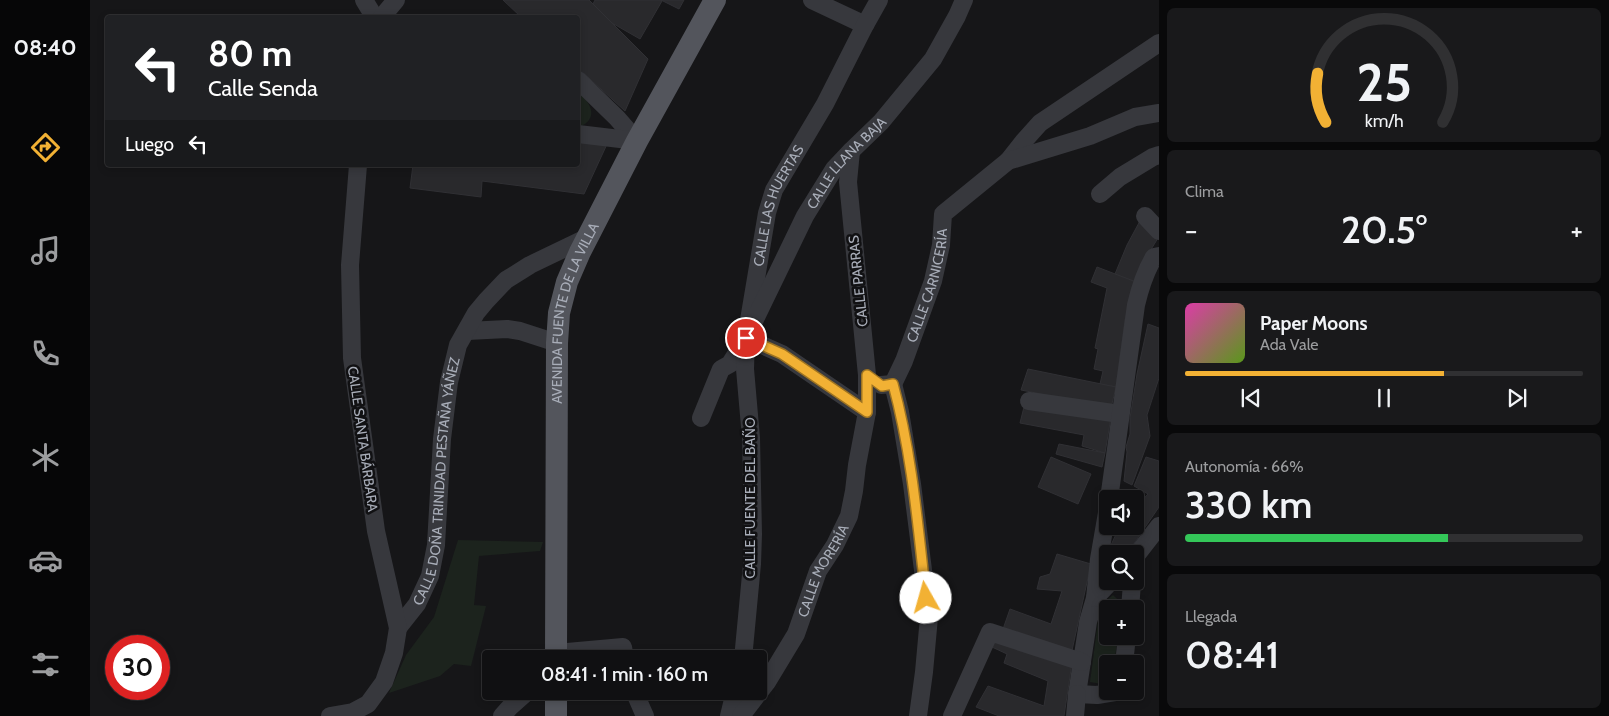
<!DOCTYPE html>
<html lang="es">
<head>
<meta charset="utf-8">
<style>
  :root { --surface:#101012; --page:#19191b; --text:#f1f3f6; --muted:#9c9d9f; --line:#303032; --accent:#f2b134 }
  body { margin:0; font-family:Cabin,sans-serif; background:var(--page); color:var(--text); height:100vh; display:flex; flex-direction:column; font-size:19px; white-space:nowrap }
  * { box-sizing:border-box; margin:0 }
  p { font-size:16px; color:var(--muted) }
  .icon { flex:none; width:28px; height:28px; fill:none; stroke:currentColor; stroke-width:2; stroke-linecap:round; stroke-linejoin:round }
  .map { position:relative; flex:1; overflow:hidden }
  .drawer { display:flex; flex-direction:column; gap:8px; padding:8px; background:#09090a; width:450px }
  .drawer>* { flex:none }
  .banner { position:absolute; left:15px; top:15px; width:475px; height:152px; border-radius:5px; box-shadow:0 2px 8px #0003,0 0 0 1px var(--line); background:#202124; color:#fff; overflow:hidden }
  .controls { position:absolute; left:1009px; top:490px; display:grid; gap:10px }
  .controls a { display:grid; place-items:center; width:45px; height:45px; border-radius:5px; background:var(--surface); box-shadow:0 2px 8px #0003,0 0 0 1px var(--line); font-size:25px }
  .speed { position:absolute; left:15px; top:635px; display:flex; gap:10px; font-size:25px; font-weight:700; text-align:center }
  .speed>* { display:grid; place-content:center; width:65px; height:65px; border-radius:50%; background:var(--surface); box-shadow:0 2px 8px #0003,0 0 0 1px var(--line); line-height:1 }
  .speed .limit { border:8px solid #d22; background:#fff; color:#111 }
  .pin { position:absolute; display:grid; place-items:center; width:42px; height:42px; color:#fff; margin:-21px; border:2px solid #fff; border-radius:50%; box-shadow:0 1px 5px #0007 }
  .me { position:absolute; width:55px; margin:-28px; rotate:353deg; stroke-linejoin:round; filter:drop-shadow(0 0 4px #0008) }
  .turn { display:flex; align-items:center; gap:18px; height:105px; padding:0 20px; font-size:22px }
  .turn .icon { width:65px; height:65px; stroke-width:2.5 }
  .turn b { display:block; font-size:35px; line-height:42px }
  .then { display:flex; align-items:center; height:48px; padding:0 20px; background:#0003; gap:10px; font-size:19px }
  .big { font-size:38px; font-weight:600; line-height:1.1 }
  .drawer .card { flex:1; display:flex; flex-direction:column; justify-content:center; gap:8px; min-width:0; padding:0 18px; border-radius:8px; background:var(--page) }
  .drawer .dial { align-items:center; gap:0 }
  .dial svg { height:130px; overflow:visible; fill:none; stroke:var(--line); stroke-width:7; stroke-linecap:round; text-anchor:middle }
  .dial text { fill:var(--text); stroke:none }
  .song { display:flex; align-items:center; gap:15px }
  .cover { width:60px; height:60px; border-radius:8px; background:linear-gradient(135deg,hsl(320 70% 55%),hsl(90 70% 35%)) }
  .played { height:5px; border-radius:2px; background:linear-gradient(90deg,var(--accent) 65%,var(--line) 65%) }
  .keys { display:flex; justify-content:space-around; direction:ltr }
  .heat { display:flex; justify-content:space-between; align-items:center; font-size:28px; direction:ltr }
  .charge { height:8px; border-radius:4px; background:linear-gradient(90deg,#34c759 66%,var(--line) 0) }
  .trip { position:absolute; left:392px; top:650px; width:285px; height:50px; border-radius:5px; background:var(--surface); box-shadow:0 2px 8px #0003,0 0 0 1px var(--line); font-weight:600; line-height:50px; text-align:center }
  main { display:flex; flex:1; min-height:0 }
  .tabs { display:flex; flex-direction:column; width:90px; justify-content:space-around; align-items:center; background:#060607; color:var(--muted) }
  .tabs .icon { width:35px; height:35px }
  .tabs .active { color:var(--accent) }
  .tabs b { font-size:22px; color:var(--text) }
  .map>svg:first-child { display:block }
  .green { fill:#1c231d }
  .building { fill:#29292c; stroke:#303034 }
  .lines { fill:none; stroke-linecap:round; stroke-linejoin:round }
  .minor { stroke:#37383d; stroke-width:18 }
  .major { stroke:#53555c; stroke-width:22 }
  .route-casing { stroke:#9d7322; stroke-width:12 }
  .route { stroke:#f2b134; stroke-width:9 }
  .labels { text-anchor:middle; dominant-baseline:central; stroke-width:5; stroke-linejoin:round; paint-order:stroke }
  .street-label { font-size:14px; fill:#a8adb8; stroke:#111113 }
</style>
</head>
<body>
<main>
<nav class="tabs">
<b>08:40</b>
<svg class="icon active" aria-label="directions" viewBox="0 0 24 24"><path d="M12 3l9 9-9 9-9-9zM9 14v-3h6M13 9l2 2-2 2"/></svg>
<svg class="icon" aria-label="music" viewBox="0 0 24 24"><path d="M9 18V5l10-2v13"/><circle cx="6" cy="18" r="3"/><circle cx="16" cy="16" r="3"/></svg>
<svg class="icon" aria-label="phone" viewBox="0 0 24 24"><path d="M5 4h4l2 5-3 2q2 4 5 5l2-3 5 2v4C11 20 4 13 5 4z"/></svg>
<svg class="icon" aria-label="climate" viewBox="0 0 24 24"><path d="M12 3v18M4 7l16 10M4 17L20 7"/></svg>
<svg class="icon" aria-label="car" viewBox="0 0 24 24"><path d="M5 17H2v-5l4-1 3-4h7l3 4 3 1v5h-3M9 17h6M6 11h13"/><circle cx="7" cy="17" r="2"/><circle cx="17" cy="17" r="2"/></svg>
<svg class="icon" aria-label="filters" viewBox="0 0 24 24"><path d="M4 7h16M4 17h16"/><circle cx="9" cy="7" r="2"/><circle cx="15" cy="17" r="2"/></svg>
</nav>
<div class="map">
<svg width="1069" height="716" viewBox="0 0 1069 716">
  <rect width="100%" height="100%" fill="#161618"/>
  <g class="green">
    <path d="M488,91C501,104 510,118 488,128Z"/>
    <polygon points="368,540 453,542 450,551 389,556 384,605 396,606 381,666 364,664 350,676 299,693 316,655 344,617"/>
    <path d="M1023,595C1027,599 1032,602 1031,609H1018V636H1028L1024,664H1018L1017,685L1000,682L1010,606Z"/>
  </g>
  <g class="building">
    <polygon points="413,0 499,0 558,59 535,111 488,68 488,18 432,18"/>
    <polygon points="505,0 570,0 572,1 550,39 522,23 503,4"/>
    <polygon points="571,0 594,0 589,9"/>
    <polygon points="488,139 518,142 494,194 392,181 391,197 320,188 323,165 488,165"/>
    <polygon points="1051,219 1068,238 1057,256 1046,282 1025,274 1037,245"/>
    <polygon points="1007,267 1046,282 1035,320 1026,387 1010,384 1013,371 1004,369 1008,349 1005,348 1017,288 1001,282"/>
    <polygon points="1058,324 1069,328 1069,378 1057,415 1060,436 1042,485 1034,481 1037,452 1036,447 1040,434 1040,418 1047,374"/>
    <polygon points="938,369 1026,387 1021,408 931,390"/>
    <polygon points="934,407 1021,417 1015,453 992,446 994,435 930,423"/>
    <polygon points="969,444 1015,453 1012,467 966,454"/>
    <polygon points="961,457 1001,474 988,504 948,487"/>
    <polygon points="1056,457 1069,461 1069,507 1045,542 1035,554 1018,554 1018,565 1016,566 1016,556 1027,532 1026,528 1028,526 1045,526 1045,508 1058,494 1044,486"/>
    <polygon points="967,554 1001,564 981,655 912,632 920,609 961,624 972,591 947,589 950,577 960,574"/>
    <polygon points="907,637 982,663 974,716 909,716 886,707 898,686 954,706 958,681 914,663 917,654 902,647"/>
  </g>
  <g class="lines">
    <g class="minor">
      <polyline points="274,0 285,18"/>
      <polyline points="722,0 775,25"/>
      <polyline points="291,18 306,0"/>
      <polyline points="488,80 527,118 547,141"/>
      <polyline points="488,134 547,141"/>
      <polyline points="918,161 933,142 950,123 1069,43"/>
      <polyline points="1010,194 1030,177 1063,157 1069,155"/>
      <polyline points="1055,216 1069,231"/>
      <polyline points="377,331 417,329 430,331 467,343"/>
      <polyline points="656,338 692,354 777,412"/>
      <path id="s1" d="M803,384L814,361L843,281L851,245L853,214L918,161L1000,136L1045,117L1069,113"/>
      <polyline points="791,385 803,384 810,412 822,484 839,617 834,672 828,716"/>
      <polyline points="939,401 1030,414"/>
      <path id="s2" d="M611,418L631,369L640,364L656,338L677,213L684,190L735,104L775,25L789,0"/>
      <path d="M1019,499L1046,305C1050,288 1055,272 1064,257L1069,256"/>
      <polyline points="1045,557 1069,526"/>
      <polyline points="1021,581 1005,598 998,622 987,694 1007,695 1031,691"/>
      <polyline points="1005,598 1009,559 1018,507"/>
      <polyline points="1040,609 1042,583 1041,581"/>
      <path id="s3" d="M308,628L327,604L340,576L346,545L352,439L359,382L368,345L386,313L396,301L416,280L440,265L498,237"/>
      <polyline points="466,653 533,647 535,659"/>
      <path id="s4" d="M653,659L662,564L663,534L661,438L655,369L656,338L715,216L744,169L761,151L791,122L843,59L867,16L874,0"/>
      <polyline points="1034,664 1037,636"/>
      <polyline points="544,691 555,716"/>
      <polyline points="240,716 263,712 278,704 294,682 304,653 308,628 286,531 262,358 260,265 268,165"/>
      <polyline points="412,716 420,707 438,691"/>
      <polyline points="639,716 645,691"/>
      <path id="s5" d="M651,716L677,682L706,634L728,571L745,545L759,516L764,491L767,465L777,412V375L758,182L761,151"/>
      <polyline points="862,716 900,632 992,662"/>
      <polyline points="985,716 987,694"/>
    </g>
    <g class="major">
      <path id="s6" d="M466,659L467,343L469,313L477,282L490,252L547,141L625,0"/>
      <polyline points="466,716 466,691"/>
    </g>
  </g>
  <g class="lines">
    <g class="route-casing">
      <path id="route" d="M656,338L692,354L777,412V375L792,386L803,384C822,453 828,527 836,598"/>
    </g>
    <use href="#route" class="route"/>
  </g>
  <g class="labels">
    <g class="street-label">
      <text stroke="none"><textPath href="#s4" startOffset="525">CALLE LLANA BAJA</textPath></text>
      <text stroke="none"><textPath href="#s2" startOffset="231">CALLE LAS HUERTAS</textPath></text>
      <text transform="translate(768 281) rotate(-96)">CALLE PARRAS</text>
      <text stroke="none"><textPath href="#s1" startOffset="105">CALLE CARNICERÍA</textPath></text>
      <text stroke="none"><textPath href="#s6" startOffset="349">AVENIDA FUENTE DE LA VILLA</textPath></text>
      <text transform="translate(273 439) rotate(82)">CALLE SANTA BÁRBARA</text>
      <text stroke="none"><textPath href="#s3" startOffset="156">CALLE DOÑA TRINIDAD PESTAÑA YÁÑEZ</textPath></text>
      <text transform="translate(660 498) rotate(-90)">CALLE FUENTE DEL BAÑO</text>
      <text stroke="none"><textPath href="#s5" startOffset="168">CALLE MORERÍA</textPath></text>
    </g>
  </g>
</svg>
<div class="controls">
<a><svg class="icon" aria-label="sound" viewBox="0 0 24 24"><path d="M4 9h4l5-4v14l-5-4H4zM17 9q2 3 0 6"/></svg></a>
<a><svg class="icon" aria-label="search" viewBox="0 0 24 24"><circle cx="10" cy="10" r="6"/><path d="M15 15l6 6"/></svg></a>
<a>+</a>
<a>−</a>
</div>
<div class="speed"><div class="limit">30</div></div>
<div class="pin" style="left:656px;top:338px;background:#d93025"><svg class="icon" aria-label="arrive" viewBox="0 0 24 24"><path d="M6 21V4h12l-3 4 3 4H6"/></svg></div>
<svg class="me" style="left:836px;top:598px" viewBox="-20 -20 40 40"><circle r="19" fill="#fff"/><path d="M0-13L10 11 0 6-10 11z" fill="#f2b134"/></svg>
<div class="trip">08:41 · 1 min · 160 m</div>
<div class="banner">
<div class="turn"><svg class="icon" aria-label="left" viewBox="0 0 24 24"><path d="M17 20v-9H6M10 6l-5 5 5 5"/></svg><div><b>80 m</b>Calle Senda</div></div>
<div class="then">Luego<svg class="icon" aria-label="left" viewBox="0 0 24 24"><path d="M17 20v-9H6M10 6l-5 5 5 5"/></svg></div>
</div>
</div>
<section class="drawer">
<div class="card dial"><svg viewBox="0 0 100 80">
<path d="M14 69A42 42 0 1 1 86 69"/>
<path d="M14 69A42 42 0 0 1 9 39" stroke="#f2b134"/>
<text x="50" y="56" font-size="32" font-weight="700">25</text>
<text x="50" y="72" font-size="11">km/h</text>
</svg></div>
<div class="card"><p>Clima</p>
<div class="heat"><a>−</a><b class="big">20.5°</b><a>+</a></div>
</div>
<div class="card">
<div class="song"><i class="cover"></i><div><b>Paper Moons</b><p>Ada Vale</p></div></div>
<div class="played"></div>
<div class="keys"><svg class="icon" aria-label="previous" viewBox="0 0 24 24"><path d="M18 5L8 12l10 7zM5 5v14"/></svg><svg class="icon" aria-label="pause" viewBox="0 0 24 24"><path d="M8 5v14M16 5v14"/></svg><svg class="icon" aria-label="next" viewBox="0 0 24 24"><path d="M6 5l10 7-10 7zM19 5v14"/></svg></div>
</div>
<div class="card"><p>Autonomía · 66%</p><b class="big">330 km</b><div class="charge"></div></div>
<div class="card"><p>Llegada</p><b class="big">08:41</b></div>
</section>
</main>
</body>
</html>
